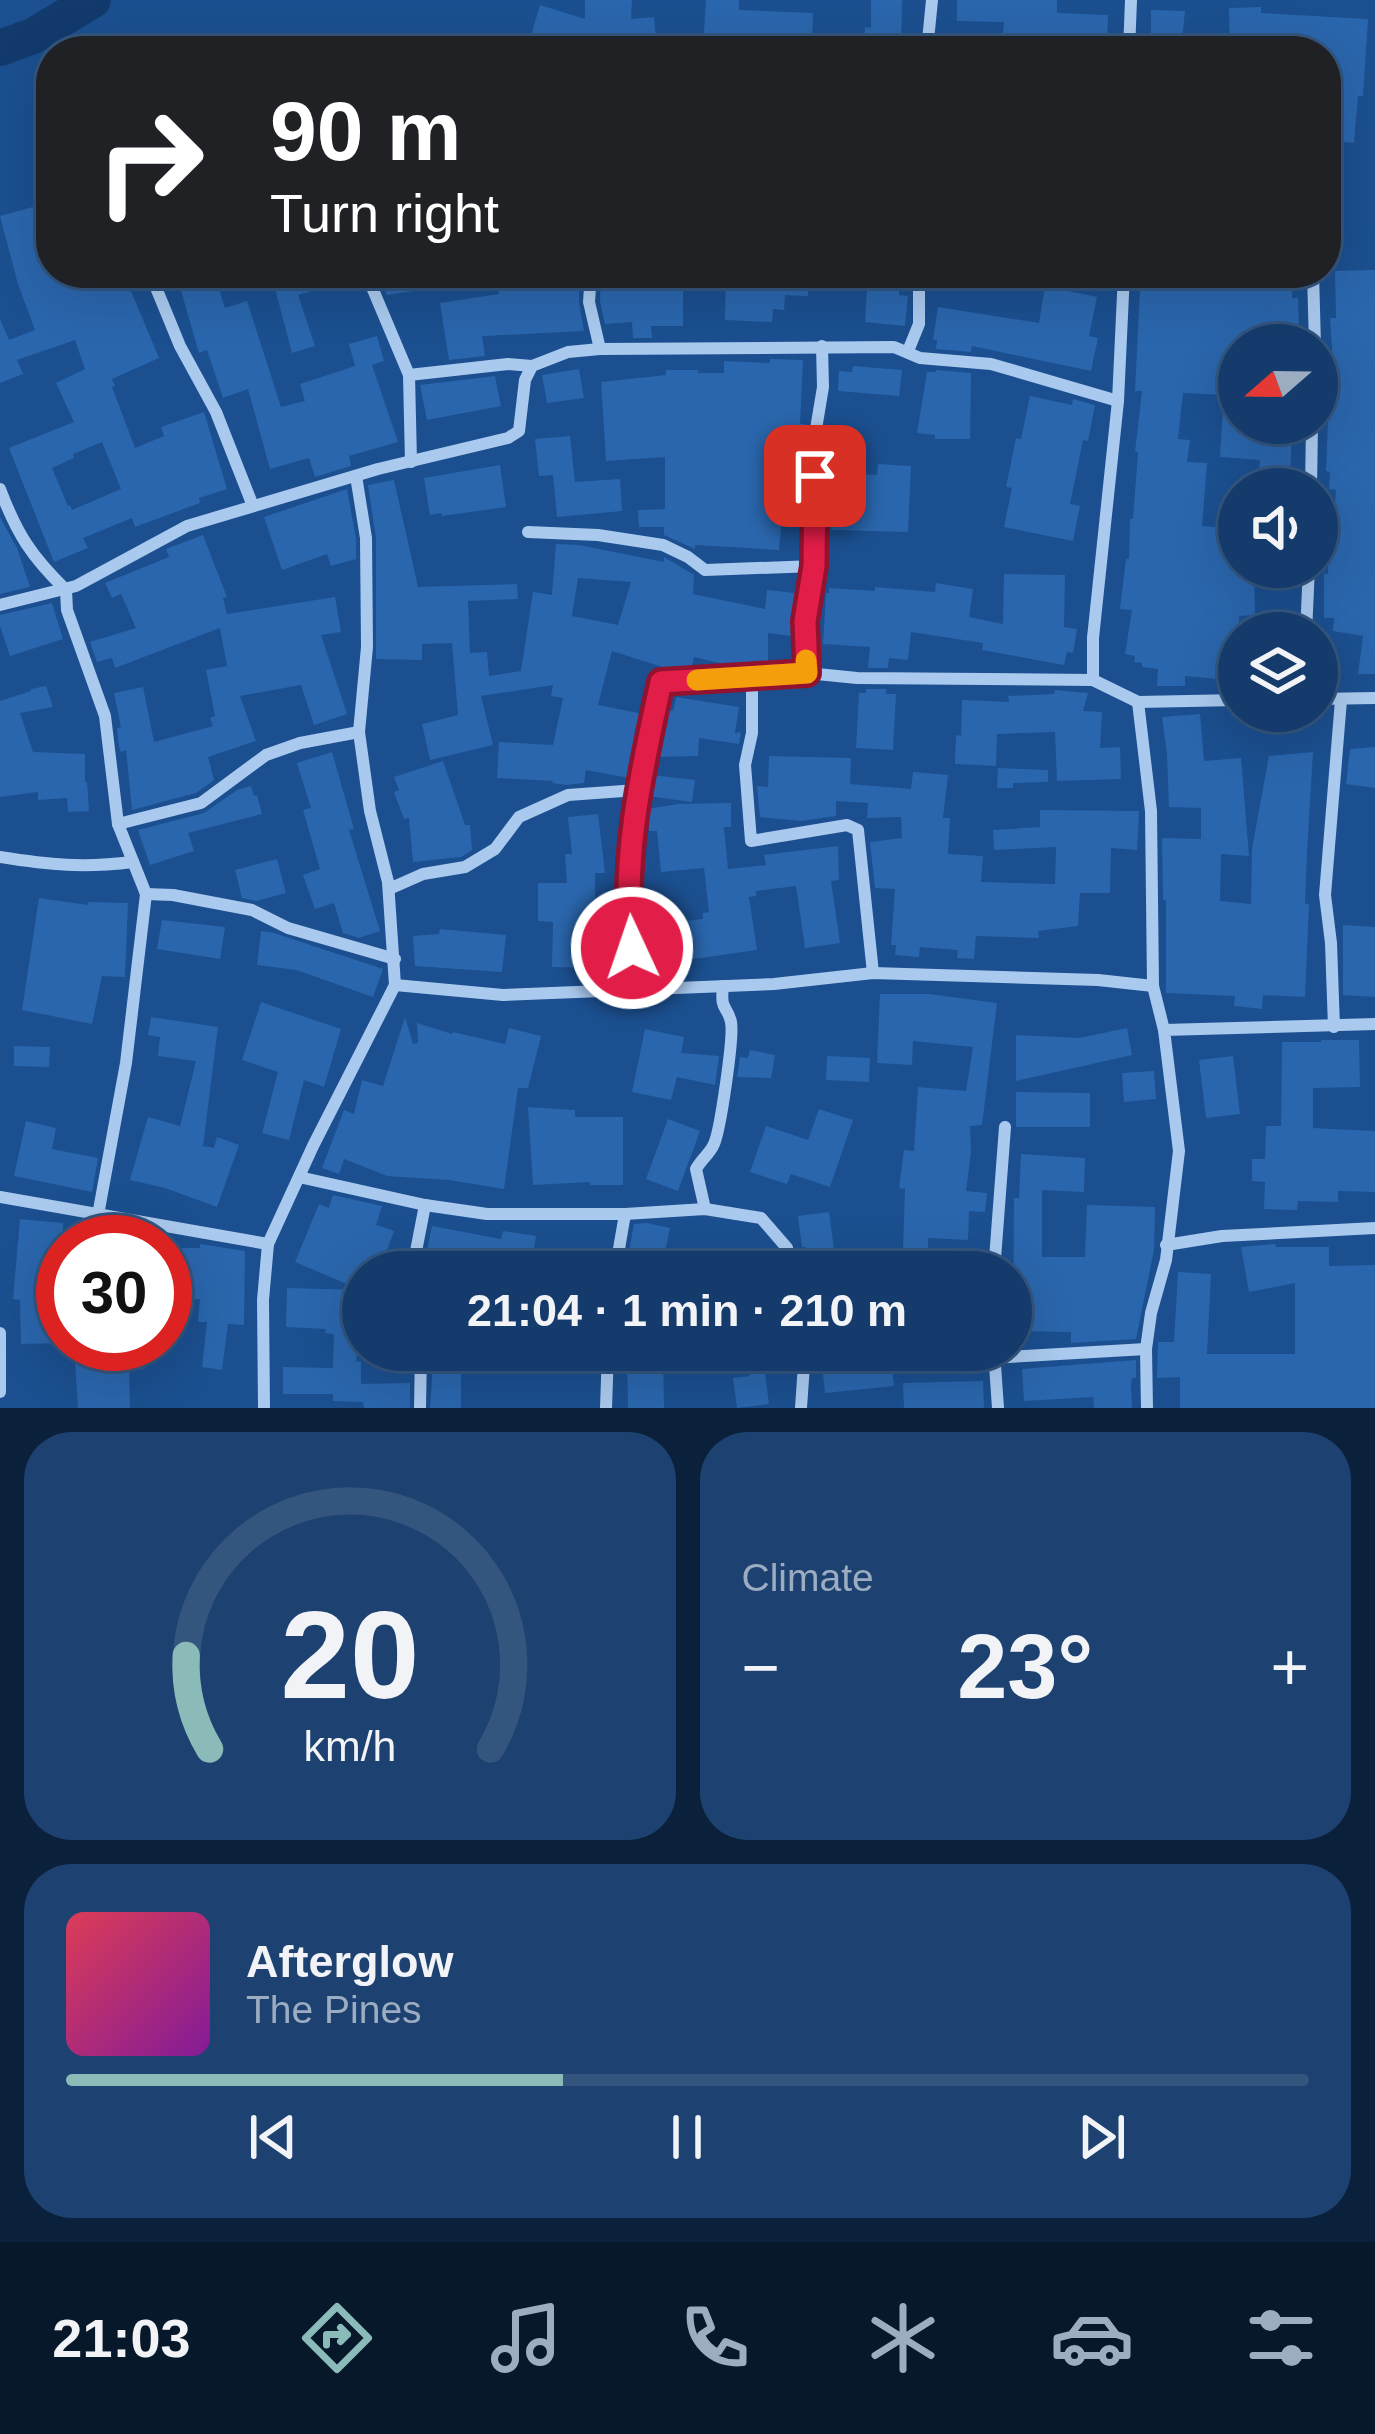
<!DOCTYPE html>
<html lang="en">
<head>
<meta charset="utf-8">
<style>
  :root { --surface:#143b6b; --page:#1d4271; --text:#f1f3f6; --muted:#9dadc1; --line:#33557e; --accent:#8bbbb9 }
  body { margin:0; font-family:Helvetica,sans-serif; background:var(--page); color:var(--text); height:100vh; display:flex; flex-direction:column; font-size:45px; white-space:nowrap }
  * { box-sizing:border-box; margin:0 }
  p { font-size:39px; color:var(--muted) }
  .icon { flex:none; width:66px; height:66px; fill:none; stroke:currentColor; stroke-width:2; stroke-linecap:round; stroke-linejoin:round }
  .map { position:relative; height:1408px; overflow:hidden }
  .panel { display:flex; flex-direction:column; gap:24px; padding:24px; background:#0b203b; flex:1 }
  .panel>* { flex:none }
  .banner { position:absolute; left:36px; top:36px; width:1305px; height:252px; border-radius:48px; box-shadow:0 12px 48px #0002,0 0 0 3px var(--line); background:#202124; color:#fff; overflow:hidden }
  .needle { width:78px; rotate:250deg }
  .controls { position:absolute; left:1218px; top:324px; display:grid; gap:24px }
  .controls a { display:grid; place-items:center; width:120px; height:120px; border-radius:50%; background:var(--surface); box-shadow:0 12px 48px #0002,0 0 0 3px var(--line); font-size:60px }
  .speed { position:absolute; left:36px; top:1215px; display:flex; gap:24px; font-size:60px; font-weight:700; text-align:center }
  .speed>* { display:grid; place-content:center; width:156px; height:156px; border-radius:50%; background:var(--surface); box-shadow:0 12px 48px #0002,0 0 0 3px var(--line); line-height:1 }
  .speed .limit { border:18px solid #d22; background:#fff; color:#111 }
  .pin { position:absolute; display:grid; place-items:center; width:102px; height:102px; color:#fff; margin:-51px; border-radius:24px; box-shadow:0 6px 18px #0006 }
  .me { position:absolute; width:132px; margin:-66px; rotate:357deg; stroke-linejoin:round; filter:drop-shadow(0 0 9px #0008) }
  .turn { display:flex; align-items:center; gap:42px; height:252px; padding:0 36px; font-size:54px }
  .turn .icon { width:156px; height:156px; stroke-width:2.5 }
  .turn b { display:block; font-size:84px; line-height:102px }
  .big { font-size:90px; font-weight:800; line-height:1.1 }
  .panel .widget { flex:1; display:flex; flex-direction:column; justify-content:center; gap:18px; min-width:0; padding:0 42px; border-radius:48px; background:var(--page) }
  .panel .dial { align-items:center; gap:0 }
  .dial svg { height:312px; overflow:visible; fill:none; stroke:var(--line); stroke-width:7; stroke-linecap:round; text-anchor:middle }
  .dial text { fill:var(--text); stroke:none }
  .song { display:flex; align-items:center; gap:36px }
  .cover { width:144px; height:144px; border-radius:18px; background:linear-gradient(135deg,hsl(350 70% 55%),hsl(290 70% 35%)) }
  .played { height:12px; border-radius:6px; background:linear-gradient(90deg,var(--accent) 40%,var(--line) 40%) }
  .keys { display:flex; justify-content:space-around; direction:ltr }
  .heat { display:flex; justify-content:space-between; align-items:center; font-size:66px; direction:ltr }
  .panel .tiles { flex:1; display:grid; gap:24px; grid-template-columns:1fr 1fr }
  .widget:last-child { grid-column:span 2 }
  .trip { position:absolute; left:342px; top:1251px; width:690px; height:120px; border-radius:60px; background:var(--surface); box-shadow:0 12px 48px #0002,0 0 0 3px var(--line); font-weight:800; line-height:120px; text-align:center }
  .tabs { display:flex; height:192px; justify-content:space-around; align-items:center; background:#08182b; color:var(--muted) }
  .tabs .icon { width:84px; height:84px }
  .tabs .on { color:var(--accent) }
  .tabs b { font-size:54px; color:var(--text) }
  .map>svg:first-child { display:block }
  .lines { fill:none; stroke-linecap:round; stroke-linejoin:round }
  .river { stroke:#123a6d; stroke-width:36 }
  .building { fill:#2a66ad; fill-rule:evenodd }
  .minor { stroke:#a9c9ee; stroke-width:12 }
  .route-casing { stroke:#92132f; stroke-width:30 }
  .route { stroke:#e11d48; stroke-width:21 }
  .slow { stroke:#f59e0b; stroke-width:21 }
</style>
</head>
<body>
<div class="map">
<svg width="1375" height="1408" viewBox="0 0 1375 1408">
  <rect width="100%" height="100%" fill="#1b4f8f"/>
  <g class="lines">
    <polyline class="river" points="0,48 33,36 93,0"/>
  </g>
  <g class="building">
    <polygon points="585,0 632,0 631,19 654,17 657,51 527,49 540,5 585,19"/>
    <polygon points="706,0 739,0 739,10 813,13 812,48 750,45 750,48 703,47"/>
    <polygon points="871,0 902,0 901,51 864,51 865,27 871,28"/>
    <polygon points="957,0 1057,0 1057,13 1108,15 1107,51 1001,51 1004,22 957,21"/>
    <polygon points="1261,7 1261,13 1368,19 1363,96 1358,96 1354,143 1326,140 1330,66 1326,66 1326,51 1230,51 1229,8"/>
    <polygon points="1151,10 1185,11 1181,51 1151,51"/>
    <path d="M51,202V273H131L137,290L131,291L159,358L112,379L115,386L112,387L135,448L164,436L161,427L204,412L227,489L199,498L200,503L135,527L132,518L83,538L88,548L54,562L9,448L74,422L56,383L85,369L75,340L17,360L23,374L0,383V319L9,340L35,330L18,284L0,216ZM102,442L121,489L72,510L70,505L68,506L52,468L74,458L73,454Z"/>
    <polygon points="1375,270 1375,674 1358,674 1363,636 1333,631 1334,618 1324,618 1324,573 1328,574 1328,530 1333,530 1336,490 1329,489 1330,472 1326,471 1329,395 1335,395 1330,318 1336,318 1335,271"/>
    <polygon points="176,273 214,273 225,308 247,301 281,407 305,401 300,384 355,366 349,344 377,336 384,361 372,365 398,442 349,456 351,466 315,477 309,458 270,469 248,389 223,398 207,350 199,353"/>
    <polygon points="271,273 356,273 357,279 298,295 315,346 292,353"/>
    <polygon points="377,273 431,273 434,288 387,295"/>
    <polygon points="498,273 580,273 579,302 584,331 482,336 485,356 449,360 440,303 499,294"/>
    <polygon points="601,273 683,273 683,326 651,326 652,338 633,338 632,322 605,324 600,301"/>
    <polygon points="726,273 900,273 899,295 908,296 905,326 865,322 867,291 808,288 808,296 785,295 784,310 773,309 772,322 725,320"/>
    <polygon points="1160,273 1292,273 1292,298 1298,298 1299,333 1239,336 1239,423 1292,423 1290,486 1258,483 1260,460 1220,457 1224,395 1183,393 1178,439 1190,440 1187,462 1207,463 1202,526 1239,529 1239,567 1254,567 1255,615 1239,616 1239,681 1185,676 1185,686 1157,686 1158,669 1142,667 1142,663 1134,662 1135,656 1125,654 1132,610 1120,609 1126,559 1129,559 1130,519 1133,519 1138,452 1135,452 1142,391 1135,391 1140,290 1158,291"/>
    <polygon points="1045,286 1097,297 1089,336 1098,338 1091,371 972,346 971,352 936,349 937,340 933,340 938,307 1039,323"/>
    <polygon points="770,359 803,360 800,424 805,424 799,518 782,516 779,550 695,545 695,549 664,535 664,527 639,527 638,510 665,509 665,457 606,461 601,382 666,375 666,370 698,370 698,373 724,373 724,361 770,363"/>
    <polygon points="853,366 902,370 899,396 838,391 839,371 852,372"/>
    <polygon points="579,369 584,398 547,403 542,375"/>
    <polygon points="936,370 971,373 970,439 935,439 935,435 917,433 927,372 936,372"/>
    <polygon points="495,376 501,406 427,420 420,385"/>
    <polygon points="1030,396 1072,405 1073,399 1095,405 1088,441 1083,440 1070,504 1080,506 1073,541 1004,527 1012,488 1006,487 1016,438 1021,439"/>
    <polygon points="570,436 575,482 620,479 622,511 557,517 553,475 539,476 535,439"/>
    <polygon points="878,464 911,466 908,532 831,530 834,473 877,475"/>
    <polygon points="500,465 506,507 442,516 441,513 430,515 424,478"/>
    <path d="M394,480L418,587L517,584L518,599L468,601L470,653L487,652L489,676L521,671L533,592L552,595L556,544L579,545L664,562V557L694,575L693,594L765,609L767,590L795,593L791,636L768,633V665L736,667L694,657L691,670L675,671L612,651L598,705L643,714L629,778L586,770L584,783L566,785L552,783L553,781L497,778L499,742L553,745L563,698L551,696L553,685L481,696L493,745L430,760L422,724L458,715L452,643L422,644V660L376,659V538L368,485ZM578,578L631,582L618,625L572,616Z"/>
    <polygon points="347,489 356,539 356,559 331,566 327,554 282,570 264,517"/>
    <polygon points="0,517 17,548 30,587 0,594"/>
    <polygon points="203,535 227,597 223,598 227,614 335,597 341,632 321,635 347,714 314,725 301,685 240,696 256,741 208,757 214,780 196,793 132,810 126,750 121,752 119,747 117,728 121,727 114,693 143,687 154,742 213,726 210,718 215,716 206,670 227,666 220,628 115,668 112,658 97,662 90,642 136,628 121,594 112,598 105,583 169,557 166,549"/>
    <polygon points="1004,574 1065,575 1064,627 1077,629 1073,653 1067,652 1064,665 982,650 983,643 911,632 908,660 889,658 888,668 868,668 870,647 823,644 826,593 829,593 829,588 875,591 875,587 935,592 936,583 973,589 969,617 1003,624"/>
    <polygon points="52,603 63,639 10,656 0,626 0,615"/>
    <polygon points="46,686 53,707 20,713 33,752 85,754 85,782 87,782 89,811 68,812 67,798 38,800 38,792 0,797 0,701 31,691 31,689"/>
    <polygon points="866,689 886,689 886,694 896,694 893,750 856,748 859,693 866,693"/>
    <polygon points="1055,690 1088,693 1083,711 1102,712 1100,748 1120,747 1121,779 1057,781 1055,732 997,734 996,766 955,764 956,735 961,736 962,700 1009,702 1008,696 1054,694"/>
    <polygon points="676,697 739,707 735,733 741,732 739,744 699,738 698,756 655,757 666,710 673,711"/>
    <polygon points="1200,714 1204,761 1241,758 1249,856 1221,854 1220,901 1251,904 1252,849 1269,756 1313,752 1307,852 1305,904 1309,904 1305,997 1263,995 1262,1009 1234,1006 1235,996 1166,993 1166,900 1163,900 1162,838 1201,839 1201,808 1169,807 1167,754 1162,717"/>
    <polygon points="1375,747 1375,788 1346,784 1350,749"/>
    <polygon points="332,752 354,829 349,830 380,931 359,938 343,933 334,903 315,909 303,875 320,869 303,810 311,808 297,763"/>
    <polygon points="769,756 851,758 850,784 911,789 913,772 948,775 943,818 950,818 948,854 983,856 981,882 1055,884 1056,847 994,850 993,830 1040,827 1040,810 1139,811 1137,850 1111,848 1110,893 1080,893 1078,926 1038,931 1039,938 976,936 974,959 957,958 958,950 920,947 919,957 895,955 896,945 891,945 895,889 875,888 870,842 902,838 901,817 867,818 868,803 836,801 836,816 801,821 760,817 757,786 768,787"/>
    <polygon points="443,761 465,825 470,825 472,850 461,857 413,862 409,818 404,819 394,792 399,790 394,777"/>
    <polygon points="998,768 1048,770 1048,782 1013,783 1013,788 997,788"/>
    <polygon points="651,775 695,780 692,802 647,796"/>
    <polygon points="251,786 254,796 257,795 262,814 188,833 194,851 150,865 138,830 204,813 237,790"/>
    <polygon points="731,803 731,827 724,827 728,869 766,865 764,855 838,846 839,880 831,881 840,943 805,948 796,886 756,891 756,896 749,897 757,950 665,963 661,924 703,919 703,913 709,912 704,868 661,872 657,831 649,831 647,809 678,804"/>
    <polygon points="598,814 605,873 595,873 596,968 552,967 553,922 538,921 538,883 567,883 565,854 572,854 568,817"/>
    <polygon points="277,859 286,893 256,901 242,898 235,870"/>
    <polygon points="39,898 88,905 88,902 128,903 125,977 102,976 92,1024 22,1010"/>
    <polygon points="162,920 225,927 220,959 157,949"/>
    <polygon points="1343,925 1375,927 1375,997 1343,995"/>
    <polygon points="440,929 506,935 502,972 415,966 413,936 439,934"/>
    <polygon points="261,931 274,933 383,969 373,997 296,970 257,965"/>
    <polygon points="880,994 929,994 997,1003 982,1125 970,1126 971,1152 966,1191 987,1193 985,1212 969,1211 968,1240 928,1238 928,1262 920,1263 921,1272 847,1272 846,1263 899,1254 899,1249 903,1249 905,1189 899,1188 904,1150 914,1151 918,1087 966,1091 973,1047 913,1041 912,1065 877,1063"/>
    <polygon points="261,1002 341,1029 324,1087 304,1080 289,1140 262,1133 278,1072 242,1060"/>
    <polygon points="151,1017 218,1027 203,1146 214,1148 217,1137 239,1145 217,1207 165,1188 130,1180 148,1117 180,1126 196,1061 158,1056 160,1037 148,1035"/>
    <polygon points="405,1017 413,1044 418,1043 417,1023 452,1034 453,1032 505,1044 509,1028 541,1036 528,1088 518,1088 504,1189 449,1180 387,1176 344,1159 339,1174 322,1168 344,1110 354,1114 362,1080 383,1086"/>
    <polygon points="1127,1028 1132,1055 1016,1081 1016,1035 1079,1038"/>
    <polygon points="645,1029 684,1037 681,1053 719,1056 715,1085 677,1077 671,1100 632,1092"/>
    <polygon points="1321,1040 1359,1040 1360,1087 1313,1088 1313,1128 1375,1131 1375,1192 1338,1191 1338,1202 1298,1201 1297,1210 1264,1209 1265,1182 1252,1181 1252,1159 1265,1159 1266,1126 1281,1126 1282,1042 1321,1042"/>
    <polygon points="14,1046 50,1047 49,1067 14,1066"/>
    <polygon points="750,1050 775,1055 771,1078 737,1077 740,1057 748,1058"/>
    <polygon points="827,1056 870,1058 869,1082 826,1080"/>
    <polygon points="1233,1056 1240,1114 1206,1118 1199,1060"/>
    <polygon points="1154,1071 1156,1099 1124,1102 1122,1073"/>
    <polygon points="1016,1092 1090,1093 1090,1127 1016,1127"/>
    <polygon points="528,1107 575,1110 575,1117 623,1117 623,1185 590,1185 590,1182 533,1185"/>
    <polygon points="819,1109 853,1120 830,1187 791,1174 787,1184 750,1172 766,1126 808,1140"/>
    <polygon points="668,1119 700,1131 678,1191 646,1179"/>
    <polygon points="26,1121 56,1128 52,1149 98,1158 92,1192 14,1176"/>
    <polygon points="1021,1154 1085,1158 1084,1192 1042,1190 1042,1257 1085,1257 1087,1205 1155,1207 1154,1250 1136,1339 1071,1343 1071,1332 1013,1331 1014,1198 1019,1198"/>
    <polygon points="333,1195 382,1206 376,1225 394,1231 379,1272 363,1272 363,1313 356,1361 361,1362 361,1384 410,1383 410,1408 364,1408 363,1402 333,1401 333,1394 283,1394 283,1367 333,1368 334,1334 325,1333 326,1329 286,1327 287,1288 361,1290 295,1262 319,1204 329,1208"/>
    <polygon points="829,1212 837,1272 810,1272 805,1247 802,1247 798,1216"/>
    <polygon points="20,1219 63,1223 63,1343 21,1344 20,1300 13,1299"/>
    <polygon points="647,1223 670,1228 661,1270 627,1263 634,1224"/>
    <polygon points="432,1226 501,1239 503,1231 536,1236 530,1272 496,1272 496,1268 463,1261 462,1266 425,1259"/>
    <polygon points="200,1244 245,1251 244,1325 228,1324 222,1370 202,1367 207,1322 198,1322 200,1299 165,1299 165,1248 200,1248"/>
    <polygon points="1275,1244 1276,1247 1329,1247 1329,1266 1375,1265 1375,1408 1180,1408 1180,1377 1157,1378 1158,1342 1174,1342 1178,1272 1211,1274 1207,1354 1295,1354 1295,1283 1249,1292 1241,1247"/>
    <polygon points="103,1344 145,1344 144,1369 129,1369 130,1408 78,1408 75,1363 103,1361"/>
    <polygon points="627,1350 663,1350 664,1408 628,1408"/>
    <polygon points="745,1350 762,1350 769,1404 737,1408 733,1378 750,1376"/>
    <polygon points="880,1350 890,1350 894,1386 825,1393 821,1356"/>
    <polygon points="1136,1360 1136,1378 1132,1378 1131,1385 1132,1408 1094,1408 1093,1397 1024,1401 1022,1369"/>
    <polygon points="433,1366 461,1366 461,1408 430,1408"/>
    <polygon points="983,1381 984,1408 904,1408 903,1383"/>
  </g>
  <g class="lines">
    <g class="minor">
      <polyline points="927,51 932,0"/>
      <polyline points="1129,51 1131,0"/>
      <polyline points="150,273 180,346 216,412 253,506"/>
      <polyline points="366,273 409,375 411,462"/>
      <polyline points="591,273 589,302 600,349"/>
      <polyline points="1313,273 1315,345"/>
      <polyline points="908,351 919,324 919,273"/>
      <polyline points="409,375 508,364 532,366"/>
      <path d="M0,489C17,534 31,556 66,590L67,610L105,716L118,824L146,894L126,1063L98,1215"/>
      <polyline points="1311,489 1312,423"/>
      <polyline points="528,532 598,535 663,545 688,557 705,570 815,566"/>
      <polyline points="0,605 76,586 187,526 378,469 508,438 519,431 525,380 532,366 568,352 600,349 894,347 920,358 991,364 1118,401"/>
      <polyline points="1306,633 1309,567"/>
      <polyline points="807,673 805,621 815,566 814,441 823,387 822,346"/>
      <polyline points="752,678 752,733 745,765 751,841 847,825 858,830 873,973"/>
      <polyline points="1093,680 1093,638 1118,401 1124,273"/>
      <polyline points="1317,699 1375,698"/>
      <polyline points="1138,702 1151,811 1153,986 1164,1030"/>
      <polyline points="118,824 201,803 266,755 300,743 359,732"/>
      <path d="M0,857C50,865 83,868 133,862"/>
      <polyline points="389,889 423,874 465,867 495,849 519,817 568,795 637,790"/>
      <polyline points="146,894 173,895 252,910 288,928 395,959"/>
      <polyline points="395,985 503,995 774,984 873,973 1098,980 1153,986"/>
      <polyline points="638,988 627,907 637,790 661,682 807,673 857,678 1093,680 1138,702 1239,700"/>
      <polyline points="1334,1027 1331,943 1325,895 1341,700"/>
      <polyline points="299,1177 425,1205 487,1214 625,1214 705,1209 761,1218 787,1248 792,1272"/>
      <polyline points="0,1197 268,1244"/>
      <path d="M705,1209L696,1169C701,1160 709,1154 713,1146C720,1135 734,1036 731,1022C727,1004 720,1012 723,986"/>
      <polyline points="1166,1245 1222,1236 1375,1228"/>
      <polyline points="412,1272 425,1205"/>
      <polyline points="615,1272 625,1214"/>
      <polyline points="994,1272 1005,1127"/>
      <polyline points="0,1333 0,1392"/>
      <polyline points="994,1351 998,1408"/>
      <polyline points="903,1363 1146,1349"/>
      <polyline points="264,1408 263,1300 268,1244 313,1146 395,985 388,882 370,811 359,732 367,647 366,538 356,476"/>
      <polyline points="420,1408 421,1350"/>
      <polyline points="606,1408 608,1350"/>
      <polyline points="801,1408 805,1350"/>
      <polyline points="1147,1408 1146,1349 1151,1313 1166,1260 1179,1151 1164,1030 1375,1024"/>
    </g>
  </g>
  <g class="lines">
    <g class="route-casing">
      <path id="route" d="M632,948C621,858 642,769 661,682L807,673L805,621L814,566L815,476"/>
    </g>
    <use href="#route" class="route"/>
    <polyline class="slow" points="697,680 807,673 806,660"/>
  </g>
</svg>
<div class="controls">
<a><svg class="needle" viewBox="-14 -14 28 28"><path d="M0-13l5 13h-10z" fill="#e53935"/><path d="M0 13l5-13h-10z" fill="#9dadc1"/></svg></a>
<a><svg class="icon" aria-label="sound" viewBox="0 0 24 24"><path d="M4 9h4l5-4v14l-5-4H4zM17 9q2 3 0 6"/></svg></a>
<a><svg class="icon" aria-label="layers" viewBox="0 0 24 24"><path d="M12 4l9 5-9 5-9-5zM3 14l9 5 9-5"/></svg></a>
</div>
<div class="speed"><div class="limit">30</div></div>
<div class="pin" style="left:815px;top:476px;background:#d93025"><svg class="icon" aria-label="arrive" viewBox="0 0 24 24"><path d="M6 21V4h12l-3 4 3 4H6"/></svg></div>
<svg class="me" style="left:632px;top:948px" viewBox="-20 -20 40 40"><circle r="17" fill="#e11d48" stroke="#fff" stroke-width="3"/><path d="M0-11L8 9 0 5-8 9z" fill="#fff"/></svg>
<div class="trip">21:04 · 1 min · 210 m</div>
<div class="banner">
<div class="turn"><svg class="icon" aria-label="right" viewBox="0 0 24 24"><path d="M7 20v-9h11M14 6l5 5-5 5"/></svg><div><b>90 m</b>Turn right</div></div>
</div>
</div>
<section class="panel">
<div class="tiles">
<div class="widget dial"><svg viewBox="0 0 100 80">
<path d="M14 69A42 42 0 1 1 86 69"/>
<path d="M14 69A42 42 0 0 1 8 45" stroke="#8bbbb9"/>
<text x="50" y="56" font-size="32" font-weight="700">20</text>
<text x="50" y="72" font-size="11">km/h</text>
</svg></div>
<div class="widget"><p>Climate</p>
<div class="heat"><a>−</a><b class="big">23°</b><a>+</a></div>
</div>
<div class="widget">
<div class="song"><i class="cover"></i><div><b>Afterglow</b><p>The Pines</p></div></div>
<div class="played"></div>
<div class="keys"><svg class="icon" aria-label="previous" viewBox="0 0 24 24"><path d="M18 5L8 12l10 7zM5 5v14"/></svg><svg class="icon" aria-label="pause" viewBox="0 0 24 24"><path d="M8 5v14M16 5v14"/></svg><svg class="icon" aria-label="next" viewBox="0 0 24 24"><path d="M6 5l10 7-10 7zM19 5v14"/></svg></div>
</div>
</div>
</section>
<nav class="tabs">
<b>21:03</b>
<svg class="icon on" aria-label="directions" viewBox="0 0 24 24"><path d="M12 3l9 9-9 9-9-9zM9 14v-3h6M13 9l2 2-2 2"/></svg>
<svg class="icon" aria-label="music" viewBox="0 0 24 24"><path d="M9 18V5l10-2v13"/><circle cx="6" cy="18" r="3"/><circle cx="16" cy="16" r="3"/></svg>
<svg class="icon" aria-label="phone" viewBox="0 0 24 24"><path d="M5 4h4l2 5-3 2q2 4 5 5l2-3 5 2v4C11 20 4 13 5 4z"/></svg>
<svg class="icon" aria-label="climate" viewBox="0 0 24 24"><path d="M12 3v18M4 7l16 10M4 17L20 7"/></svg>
<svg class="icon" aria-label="car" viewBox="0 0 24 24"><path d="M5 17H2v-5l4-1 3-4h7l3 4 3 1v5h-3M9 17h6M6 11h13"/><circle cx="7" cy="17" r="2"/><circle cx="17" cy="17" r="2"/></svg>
<svg class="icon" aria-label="filters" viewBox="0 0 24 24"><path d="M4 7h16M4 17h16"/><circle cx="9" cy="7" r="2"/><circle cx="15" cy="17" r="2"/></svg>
</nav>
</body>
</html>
